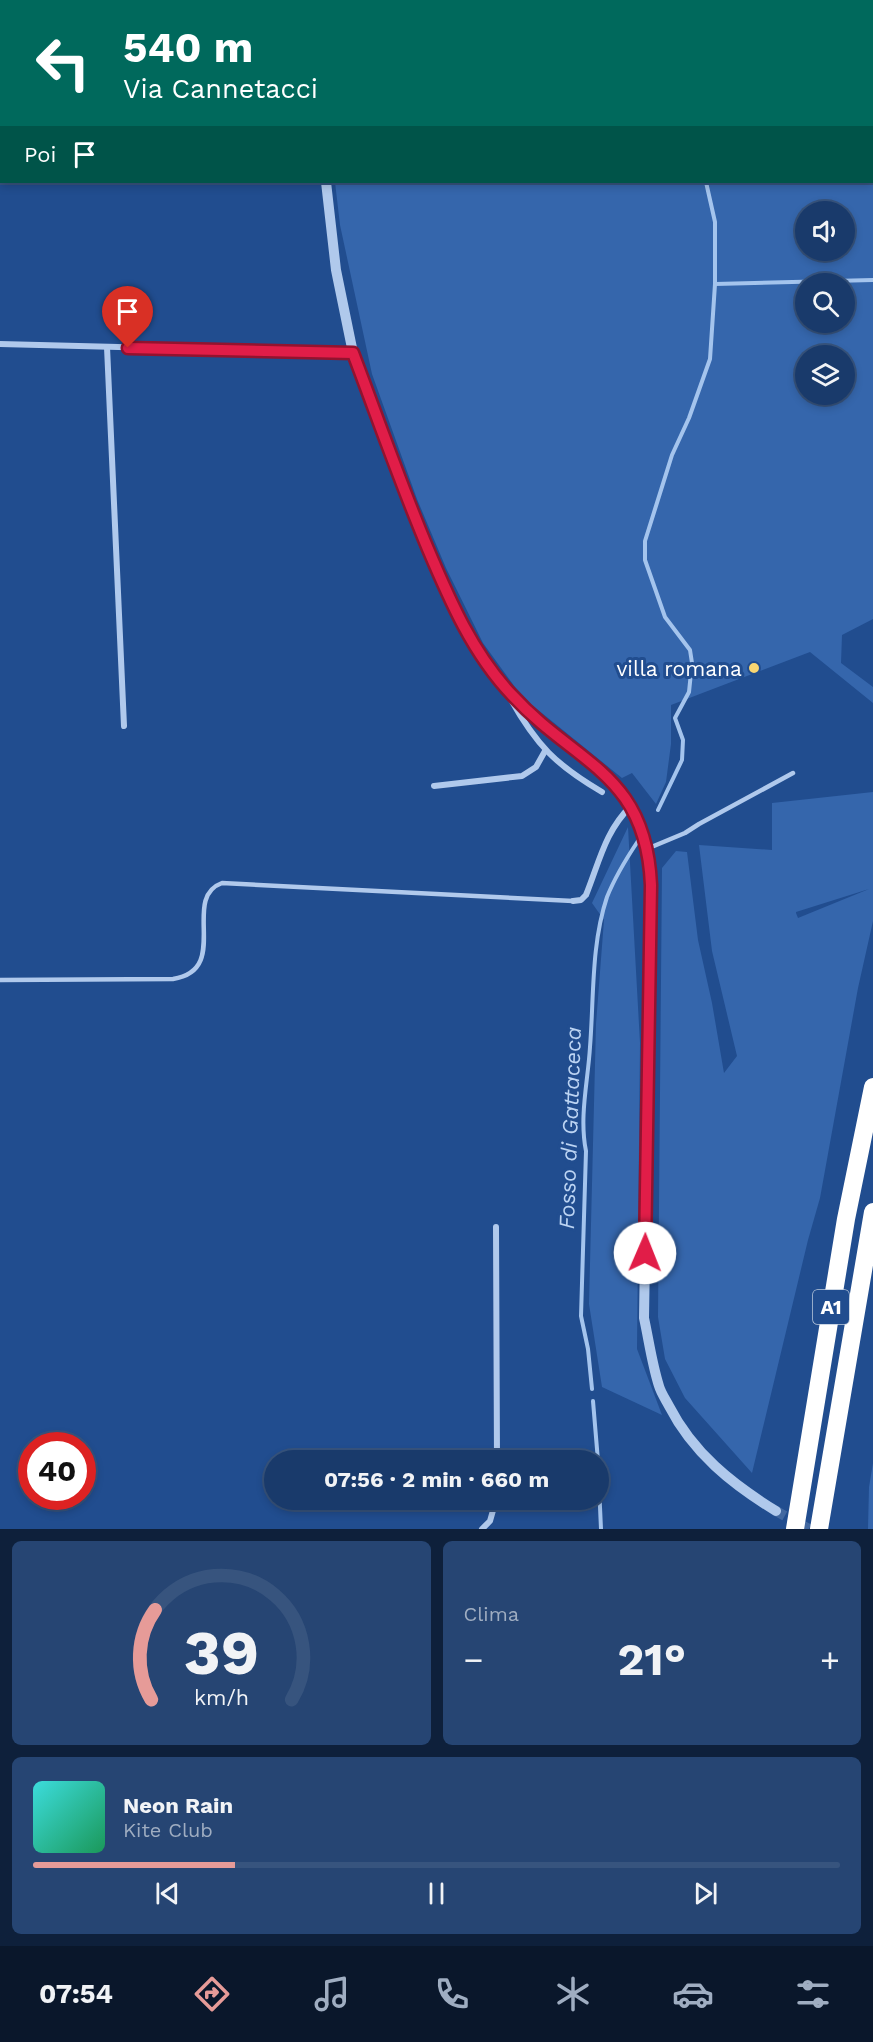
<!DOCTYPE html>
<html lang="it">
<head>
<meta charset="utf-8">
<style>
  :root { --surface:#193a6b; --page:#264573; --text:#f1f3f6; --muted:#9fadc1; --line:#37547e; --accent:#e69b98 }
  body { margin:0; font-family:"Work Sans",sans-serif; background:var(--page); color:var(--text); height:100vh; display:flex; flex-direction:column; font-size:22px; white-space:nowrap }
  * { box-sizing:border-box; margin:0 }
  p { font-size:20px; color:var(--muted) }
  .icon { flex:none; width:33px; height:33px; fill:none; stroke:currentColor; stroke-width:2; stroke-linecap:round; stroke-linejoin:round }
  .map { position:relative; height:1529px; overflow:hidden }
  .sheet { display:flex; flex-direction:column; gap:12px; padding:12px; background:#0e203b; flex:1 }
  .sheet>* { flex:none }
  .hud { position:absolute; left:0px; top:0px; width:873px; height:183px; box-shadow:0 3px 9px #0003,0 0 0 2px var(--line); background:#00695c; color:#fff; overflow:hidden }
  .controls { position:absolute; left:795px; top:201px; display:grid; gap:12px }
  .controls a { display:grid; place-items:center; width:60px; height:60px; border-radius:50%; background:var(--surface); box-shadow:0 3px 9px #0003,0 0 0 2px var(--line); font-size:30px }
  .speed { position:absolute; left:18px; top:1432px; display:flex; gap:12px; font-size:30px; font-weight:700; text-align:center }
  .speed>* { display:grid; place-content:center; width:78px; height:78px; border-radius:50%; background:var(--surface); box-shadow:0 3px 9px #0003,0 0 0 2px var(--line); line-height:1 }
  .speed .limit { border:9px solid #d22; background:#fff; color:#111 }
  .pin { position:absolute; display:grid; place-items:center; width:51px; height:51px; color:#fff; margin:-62px -26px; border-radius:50% 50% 50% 0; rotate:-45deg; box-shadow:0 0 6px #0007 }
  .pin .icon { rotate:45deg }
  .me { position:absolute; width:66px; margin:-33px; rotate:1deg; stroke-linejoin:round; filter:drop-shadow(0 0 4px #0008) }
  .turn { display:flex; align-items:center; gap:21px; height:126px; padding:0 24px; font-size:27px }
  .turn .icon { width:78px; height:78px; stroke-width:2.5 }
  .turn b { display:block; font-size:42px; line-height:51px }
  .then { display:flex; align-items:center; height:57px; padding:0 24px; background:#0003; gap:12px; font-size:22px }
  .big { font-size:45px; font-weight:700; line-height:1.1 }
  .sheet .tile { flex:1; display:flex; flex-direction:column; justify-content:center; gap:9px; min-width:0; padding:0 21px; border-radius:9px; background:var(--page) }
  .sheet .dial { align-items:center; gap:0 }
  .dial svg { height:156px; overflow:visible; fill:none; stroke:var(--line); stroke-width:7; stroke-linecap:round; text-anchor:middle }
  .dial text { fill:var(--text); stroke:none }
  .song { display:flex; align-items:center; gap:18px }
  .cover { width:72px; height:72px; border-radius:9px; background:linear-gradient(135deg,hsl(180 70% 55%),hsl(150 70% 35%)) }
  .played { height:6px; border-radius:3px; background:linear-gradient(90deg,var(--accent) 25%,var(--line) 25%) }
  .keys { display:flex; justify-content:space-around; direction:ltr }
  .heat { display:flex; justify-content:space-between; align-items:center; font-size:33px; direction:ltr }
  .sheet .tiles { flex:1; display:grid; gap:12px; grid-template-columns:1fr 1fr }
  .tile:last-child { grid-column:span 2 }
  .trip { position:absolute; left:264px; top:1450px; width:345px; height:60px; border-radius:30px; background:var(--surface); box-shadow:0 3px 9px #0003,0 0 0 2px var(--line); font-weight:700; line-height:60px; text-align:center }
  .menu { display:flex; height:96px; justify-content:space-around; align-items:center; background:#0a172b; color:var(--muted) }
  .menu .icon { width:42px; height:42px }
  .menu .active { color:var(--accent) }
  .menu b { font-size:27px; color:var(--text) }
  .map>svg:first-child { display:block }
  .green { fill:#3566ac; fill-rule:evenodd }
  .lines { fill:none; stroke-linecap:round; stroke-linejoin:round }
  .stream { stroke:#a4c4ed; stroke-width:4 }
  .tertiary-tunnel { stroke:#4268a0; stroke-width:10; stroke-dasharray:10 5; stroke-linecap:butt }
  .service { stroke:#b0c9ec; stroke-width:4.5 }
  .minor { stroke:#b0c9ec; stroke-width:6 }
  .tertiary { stroke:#b0c9ec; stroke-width:10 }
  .motorway { stroke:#fff; stroke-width:18 }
  .route-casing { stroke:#92132f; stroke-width:15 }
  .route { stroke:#e11d48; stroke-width:10 }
  .poi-dot { fill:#f9d672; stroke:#214d8f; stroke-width:2 }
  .labels { text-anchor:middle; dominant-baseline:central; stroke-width:6; stroke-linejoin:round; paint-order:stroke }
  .shield { fill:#214d8f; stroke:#bccadd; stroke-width:1.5 }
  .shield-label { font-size:20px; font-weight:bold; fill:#fff }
  .poi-label { font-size:21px; fill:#fff; stroke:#214d8f; text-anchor:end }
  .water-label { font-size:22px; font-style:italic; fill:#bcd4f3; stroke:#214d8f }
</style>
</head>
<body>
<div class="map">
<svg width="873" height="1529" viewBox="0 0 873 1529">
  <rect width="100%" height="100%" fill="#214d8f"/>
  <g class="green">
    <polygon points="0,0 311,0 311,2 2,2 1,92 0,91"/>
    <path d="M324,0H873V619L842,635L841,663L873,687V703L810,652L671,705V744L666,782L656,804L632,773L622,778L532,705L515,687L483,643L446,568L417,499L372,374L340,225L335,182H872V2L324,1ZM806,212H844V250H806ZM806,284H844V322H806ZM806,356H844V394H806Z"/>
    <path d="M873,792V921L858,988L820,1198L808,1240L752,1473L685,1398L665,1359L658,1317L662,868L676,851L687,852L698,940L712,1003L724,1073L737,1056L712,951L699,845L772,850V803ZM869,889L798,918L796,913V912Z"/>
    <polygon points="628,827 640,1043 637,1349 662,1415 602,1387 589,1304 596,1024 604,920 592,903"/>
    <polygon points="873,1463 873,1529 868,1529 869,1487"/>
  </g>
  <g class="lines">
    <g class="stream">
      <polyline points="757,2 758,0"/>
      <polyline points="715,284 873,280"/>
      <polyline points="658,810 682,760 683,740 675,718 689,692 692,663 690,650 665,617 645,560 645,541 672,455 689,418 710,359 715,284 715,222 706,182"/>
      <path d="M592,1389L588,1349L581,1316L586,1151C579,1117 588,1081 590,1047C594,997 591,945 607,897C615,877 626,859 638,841"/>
      <polyline points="593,1401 598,1461"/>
      <polyline points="598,1463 601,1529"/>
    </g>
    <polyline class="tertiary-tunnel" points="776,1511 809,1529"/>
    <g class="service">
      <polyline points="649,848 685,833 699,824 793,773"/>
      <path d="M0,980L173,979C232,970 180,898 222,883L573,901"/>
    </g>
    <g class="minor">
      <polyline points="0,344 353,353"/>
      <polyline points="107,347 124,726"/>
      <path d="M510,698C536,745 556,765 602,792"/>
      <polyline points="434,786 522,776 536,767 545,751"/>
      <path d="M573,901L581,900L586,895C599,863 605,831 631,806"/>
      <polyline points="496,1227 497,1461"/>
      <polyline points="482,1529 490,1521 496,1500"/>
    </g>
    <g class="tertiary">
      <polyline points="317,0 317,2"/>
      <path d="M326,182L336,270L353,353L408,501L443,583L475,644L504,687L540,722L608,777L628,801L638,819L648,849L651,885L644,1318C649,1341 652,1364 659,1386C661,1393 666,1400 669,1406C693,1453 732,1484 776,1511"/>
    </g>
    <g class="motorway">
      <polyline points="795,1529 846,1219 873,1087"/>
      <polyline points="819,1529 873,1212"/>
    </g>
  </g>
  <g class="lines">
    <g class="route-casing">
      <path id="route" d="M128,348L353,353C378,419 401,485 428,549C450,601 473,654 512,695C576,765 646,772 651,885L645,1253"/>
    </g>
    <use href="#route" class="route"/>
  </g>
  <circle class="poi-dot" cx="754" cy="668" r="6"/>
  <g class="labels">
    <rect class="shield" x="813" y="1290" width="36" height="34" rx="4.5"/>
    <g class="shield-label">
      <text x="831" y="1307">A1</text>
    </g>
    <g class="poi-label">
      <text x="742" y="668">villa romana</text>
    </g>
    <g class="water-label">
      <text transform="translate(570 1128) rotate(-88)">Fosso di Gattaceca</text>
    </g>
  </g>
</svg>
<div class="controls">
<a><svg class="icon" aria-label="sound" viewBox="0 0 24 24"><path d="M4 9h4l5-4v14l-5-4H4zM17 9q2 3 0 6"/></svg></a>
<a><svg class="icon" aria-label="search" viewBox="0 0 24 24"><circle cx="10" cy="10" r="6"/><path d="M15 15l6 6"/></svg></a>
<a><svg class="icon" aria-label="layers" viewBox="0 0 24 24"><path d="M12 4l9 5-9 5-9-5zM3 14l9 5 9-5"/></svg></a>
</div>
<div class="speed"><div class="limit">40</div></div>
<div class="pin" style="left:128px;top:348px;background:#d93025"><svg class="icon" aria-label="arrive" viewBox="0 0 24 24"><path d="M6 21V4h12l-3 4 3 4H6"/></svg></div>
<svg class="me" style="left:645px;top:1253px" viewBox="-20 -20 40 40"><circle r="19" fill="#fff"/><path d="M0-13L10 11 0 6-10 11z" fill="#e11d48"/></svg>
<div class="trip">07:56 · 2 min · 660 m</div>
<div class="hud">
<div class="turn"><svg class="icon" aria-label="left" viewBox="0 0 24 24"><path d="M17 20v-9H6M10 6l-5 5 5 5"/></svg><div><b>540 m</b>Via Cannetacci</div></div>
<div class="then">Poi<svg class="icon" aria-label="arrive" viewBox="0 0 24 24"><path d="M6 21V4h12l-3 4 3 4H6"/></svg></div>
</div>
</div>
<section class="sheet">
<div class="tiles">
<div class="tile dial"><svg viewBox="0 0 100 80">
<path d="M14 69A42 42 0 1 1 86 69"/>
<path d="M14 69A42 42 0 0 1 16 23" stroke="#e69b98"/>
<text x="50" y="56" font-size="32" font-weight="700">39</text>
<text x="50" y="72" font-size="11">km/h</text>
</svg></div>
<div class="tile"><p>Clima</p>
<div class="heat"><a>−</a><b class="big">21°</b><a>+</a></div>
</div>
<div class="tile">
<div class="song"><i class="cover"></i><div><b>Neon Rain</b><p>Kite Club</p></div></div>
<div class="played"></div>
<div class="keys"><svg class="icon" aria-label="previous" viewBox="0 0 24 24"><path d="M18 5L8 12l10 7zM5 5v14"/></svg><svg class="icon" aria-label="pause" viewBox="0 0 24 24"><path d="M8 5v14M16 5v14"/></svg><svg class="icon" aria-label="next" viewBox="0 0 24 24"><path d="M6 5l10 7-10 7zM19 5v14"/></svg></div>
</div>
</div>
</section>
<nav class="menu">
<b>07:54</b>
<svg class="icon active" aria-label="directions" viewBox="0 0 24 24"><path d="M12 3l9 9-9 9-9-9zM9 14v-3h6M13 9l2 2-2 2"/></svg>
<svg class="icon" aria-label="music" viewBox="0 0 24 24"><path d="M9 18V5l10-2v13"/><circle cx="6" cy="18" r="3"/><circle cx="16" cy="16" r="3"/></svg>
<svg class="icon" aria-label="phone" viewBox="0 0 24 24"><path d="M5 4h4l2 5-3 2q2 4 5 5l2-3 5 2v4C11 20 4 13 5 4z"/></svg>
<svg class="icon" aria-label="climate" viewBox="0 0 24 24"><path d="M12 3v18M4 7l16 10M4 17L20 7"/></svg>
<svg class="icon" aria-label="car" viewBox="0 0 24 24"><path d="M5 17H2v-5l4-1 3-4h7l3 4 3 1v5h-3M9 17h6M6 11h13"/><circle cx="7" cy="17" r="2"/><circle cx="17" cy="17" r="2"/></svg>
<svg class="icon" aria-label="filters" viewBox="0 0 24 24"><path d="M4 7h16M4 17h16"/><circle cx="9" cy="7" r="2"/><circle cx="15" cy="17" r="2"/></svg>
</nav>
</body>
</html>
